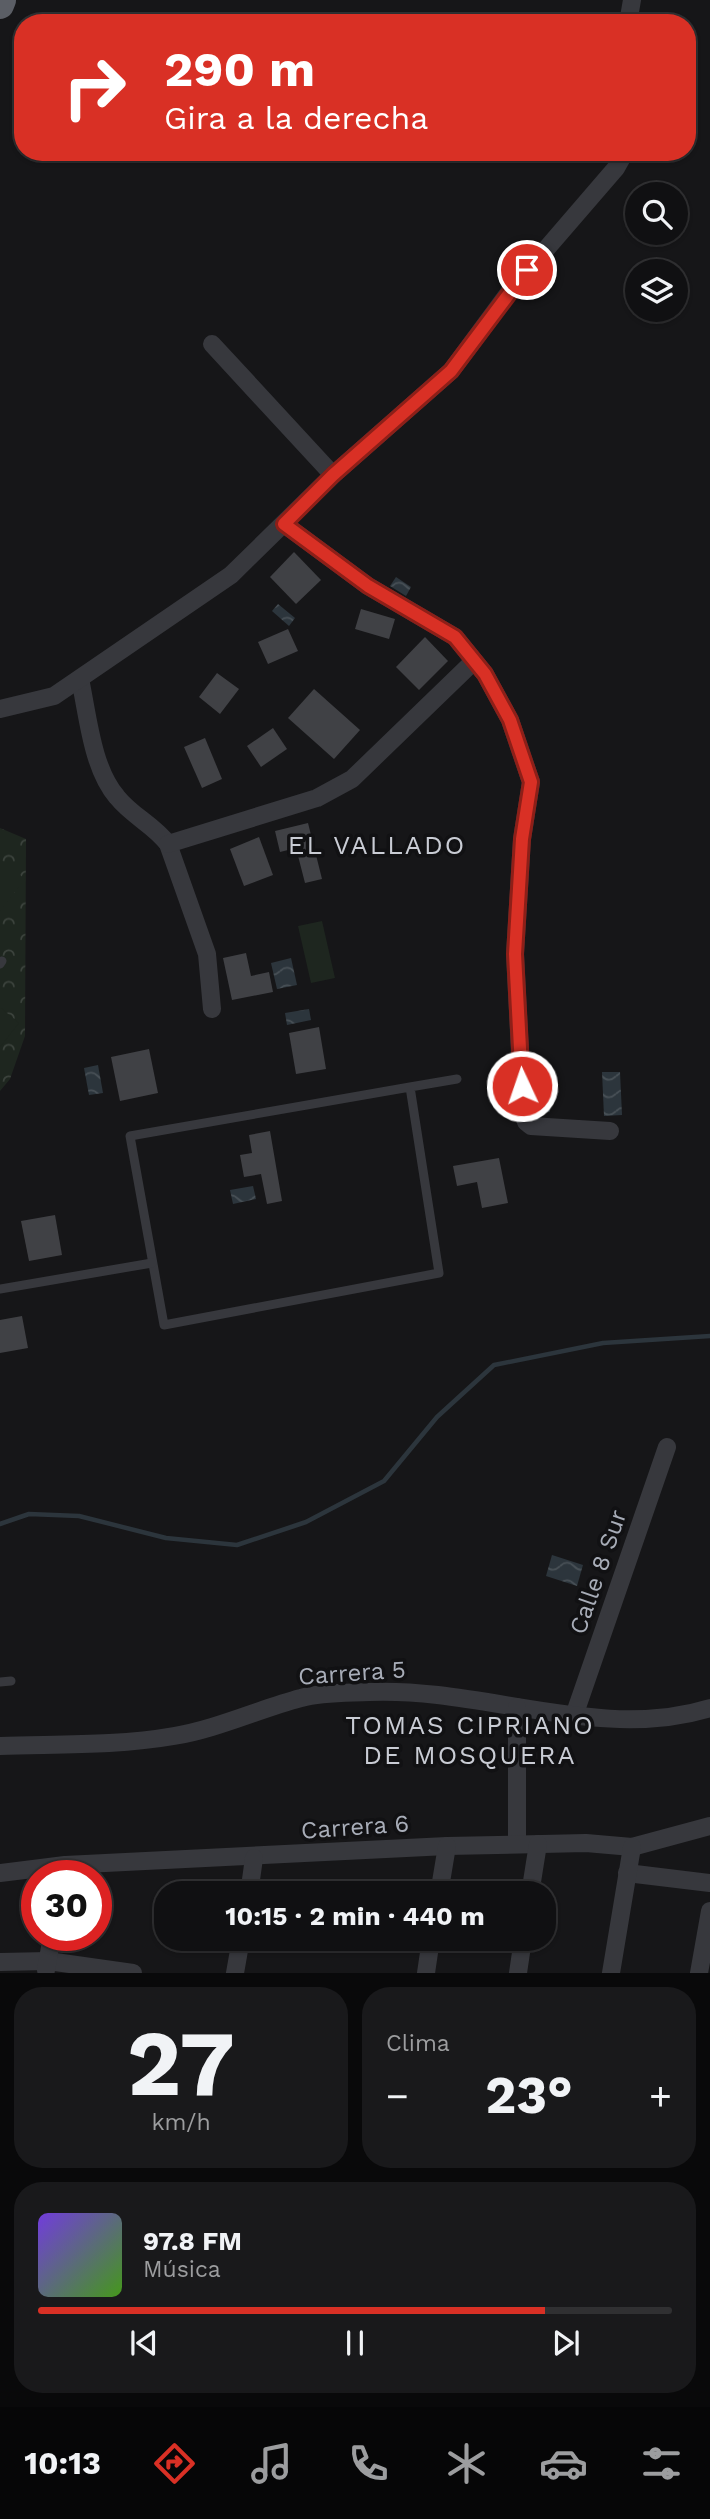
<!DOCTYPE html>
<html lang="es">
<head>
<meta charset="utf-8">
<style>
  :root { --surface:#101012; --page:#19191b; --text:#f1f3f6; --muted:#9c9d9f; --line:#303032; --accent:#d93025 }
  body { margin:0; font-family:"Work Sans",sans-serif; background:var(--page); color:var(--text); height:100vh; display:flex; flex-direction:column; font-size:26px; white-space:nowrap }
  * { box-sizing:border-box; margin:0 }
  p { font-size:23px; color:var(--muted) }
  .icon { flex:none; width:38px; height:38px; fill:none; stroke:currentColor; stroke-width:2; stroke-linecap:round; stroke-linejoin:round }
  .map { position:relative; height:1973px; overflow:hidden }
  .details { display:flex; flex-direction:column; gap:14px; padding:14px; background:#09090a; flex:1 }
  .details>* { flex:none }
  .guide { position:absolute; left:14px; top:14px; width:682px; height:147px; border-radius:28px; box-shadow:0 2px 5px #0004,0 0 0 2px var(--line); background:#d93025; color:#fff; overflow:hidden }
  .tools { position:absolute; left:625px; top:182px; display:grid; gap:14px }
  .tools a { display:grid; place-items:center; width:63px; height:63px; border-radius:50%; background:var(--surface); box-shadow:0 2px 5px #0004,0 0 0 2px var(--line); font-size:35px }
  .speed { position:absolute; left:21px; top:1860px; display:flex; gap:14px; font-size:35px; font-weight:700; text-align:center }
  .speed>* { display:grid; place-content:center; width:91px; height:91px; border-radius:50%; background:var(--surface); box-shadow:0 2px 5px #0004,0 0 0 2px var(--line); line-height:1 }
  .speed .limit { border:10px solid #d22; background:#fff; color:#111 }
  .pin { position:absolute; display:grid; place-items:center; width:60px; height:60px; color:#fff; margin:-30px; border:4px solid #fff; border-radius:50%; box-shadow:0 2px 7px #0007 }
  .me { position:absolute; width:77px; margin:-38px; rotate:357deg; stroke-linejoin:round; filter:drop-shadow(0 0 5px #0008) }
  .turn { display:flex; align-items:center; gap:24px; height:147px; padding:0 35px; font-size:32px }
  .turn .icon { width:91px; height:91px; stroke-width:2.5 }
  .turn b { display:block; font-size:49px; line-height:60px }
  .big { font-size:52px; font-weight:700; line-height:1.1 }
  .details .widget { flex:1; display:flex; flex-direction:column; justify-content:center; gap:10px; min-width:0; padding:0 24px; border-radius:28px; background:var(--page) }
  .details .dial { align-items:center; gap:0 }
  .dial b { font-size:91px; line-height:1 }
  .song { display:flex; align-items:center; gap:21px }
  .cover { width:84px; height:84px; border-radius:10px; background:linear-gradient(135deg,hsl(260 70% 55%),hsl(100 70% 35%)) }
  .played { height:7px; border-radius:4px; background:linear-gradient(90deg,var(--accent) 80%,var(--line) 80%) }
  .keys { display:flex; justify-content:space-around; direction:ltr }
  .heat { display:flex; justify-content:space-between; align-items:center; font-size:38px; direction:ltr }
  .details .tiles { flex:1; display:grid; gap:14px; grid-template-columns:1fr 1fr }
  .widget:last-child { grid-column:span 2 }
  .trip { position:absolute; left:154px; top:1881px; width:402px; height:70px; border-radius:28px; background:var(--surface); box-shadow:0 2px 5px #0004,0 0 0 2px var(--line); font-weight:700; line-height:70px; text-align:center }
  .tabs { display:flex; height:112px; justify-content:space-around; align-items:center; background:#060607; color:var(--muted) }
  .tabs .icon { width:49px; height:49px }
  .tabs .on { color:var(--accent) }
  .tabs b { font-size:32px; color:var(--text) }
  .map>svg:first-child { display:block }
  .park { fill:url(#park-crowns) }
  .pitch { fill:#1e261f }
  .water { fill:url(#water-waves) }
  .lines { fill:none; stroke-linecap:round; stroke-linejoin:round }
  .stream { stroke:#2c353c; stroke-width:4.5 }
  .building { fill:#404145 }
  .service { stroke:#37383d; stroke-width:9 }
  .minor { stroke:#37383d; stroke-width:18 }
  .trunk { stroke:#5b5e65; stroke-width:28 }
  .route-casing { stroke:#8d1f18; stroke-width:18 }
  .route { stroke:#d93025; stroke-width:12 }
  .labels { text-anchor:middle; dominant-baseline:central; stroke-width:7; stroke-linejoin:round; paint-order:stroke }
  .street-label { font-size:24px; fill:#a8adb8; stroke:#111113 }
  .neighbourhood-label { font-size:26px; letter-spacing:2px; fill:#c9ccd4; stroke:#111113 }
</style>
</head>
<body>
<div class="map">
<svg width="710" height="1973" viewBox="0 0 710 1973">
  <defs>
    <pattern id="park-crowns" width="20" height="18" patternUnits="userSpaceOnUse" patternTransform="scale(1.75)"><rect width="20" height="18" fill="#1e261f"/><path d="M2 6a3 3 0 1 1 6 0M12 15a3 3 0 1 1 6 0" fill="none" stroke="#3c433d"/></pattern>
    <pattern id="water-waves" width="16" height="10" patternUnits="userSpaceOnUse" patternTransform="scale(1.75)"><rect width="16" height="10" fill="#2c353c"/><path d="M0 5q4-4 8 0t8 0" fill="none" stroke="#485056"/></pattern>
  </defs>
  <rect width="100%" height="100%" fill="#161618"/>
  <polygon class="park" points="0,828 26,839 25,1036 10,1079 0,1091"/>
  <g class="pitch">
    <polygon points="0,859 25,879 0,911"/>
    <polygon points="322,921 335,978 311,983 298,926"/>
    <polygon points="1,1008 19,1023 0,1047 0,1009"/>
  </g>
  <g class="water">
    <polygon points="396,577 411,587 406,596 390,586"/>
    <polygon points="278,604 295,618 289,626 272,611"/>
    <polygon points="291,958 297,985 277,989 271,963"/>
    <polygon points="309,1009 311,1020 287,1025 285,1013"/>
    <polygon points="98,1065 103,1093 89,1095 84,1068"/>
    <polygon points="602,1072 620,1072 622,1115 604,1116"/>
    <polygon points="547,1077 550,1112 534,1113 532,1078"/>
    <polygon points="253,1186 256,1199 233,1204 230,1190"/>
    <polygon points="552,1555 583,1565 577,1586 546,1576"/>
  </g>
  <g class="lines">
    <polyline class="stream" points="0,1524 29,1514 79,1516 166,1538 237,1545 306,1522 384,1481 437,1417 494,1365 603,1343 710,1336"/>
  </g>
  <g class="building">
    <polygon points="294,552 321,580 296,604 270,577"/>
    <polygon points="361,609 395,619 389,639 355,629"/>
    <polygon points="288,629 298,651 268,664 258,642"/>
    <polygon points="425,637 448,661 419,690 396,667"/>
    <polygon points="217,673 239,689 220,714 199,697"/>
    <polygon points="314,689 360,730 334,759 288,718"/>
    <polygon points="273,728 287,749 261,767 247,746"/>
    <polygon points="205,738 222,779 202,788 184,747"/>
    <polygon points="308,823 322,879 305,883 296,848 280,852 275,831"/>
    <polygon points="259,837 273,875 244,886 230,849"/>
    <polygon points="246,953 251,976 269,972 273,992 232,1000 223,958"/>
    <polygon points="319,1027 326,1069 296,1074 289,1033"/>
    <polygon points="149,1049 158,1093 120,1101 111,1057"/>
    <polygon points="270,1131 282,1201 267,1204 261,1174 244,1177 240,1155 252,1153 249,1135"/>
    <polygon points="499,1158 508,1203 482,1208 477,1182 457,1186 453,1166"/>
    <polygon points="55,1215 62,1255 29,1261 21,1221"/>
    <polygon points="22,1316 28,1348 0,1353 0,1320"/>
  </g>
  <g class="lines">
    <g class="service">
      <polyline points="0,964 2,961"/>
      <polyline points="410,1087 439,1273 164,1325 130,1136 410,1087 457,1079"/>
      <polyline points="0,1289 152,1263"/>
      <polyline points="0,1682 11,1681"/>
    </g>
    <g class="minor">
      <polyline points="628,23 632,0"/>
      <polyline points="212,344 333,475"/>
      <polyline points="284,524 368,586 455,637 485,674 510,720 531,782 522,839 515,954 523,1112 526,1122 531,1126 610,1131"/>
      <path d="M80,679C88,716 92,768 117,797C132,816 154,825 168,844L207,954L212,1009"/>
      <polyline points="0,709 54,696 231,575 333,475 451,371 510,291 616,168 625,152"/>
      <polyline points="168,844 317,798 352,779 474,661"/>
      <polyline points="575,1713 667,1447"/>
      <path d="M0,1746C58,1744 117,1746 174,1736C217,1729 259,1709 301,1698C322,1692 348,1693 369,1692C482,1687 600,1742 710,1708"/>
      <polyline points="517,1844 517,1707"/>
      <polyline points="0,1873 65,1865 447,1846 586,1843 632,1847 710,1826"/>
      <polyline points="627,1873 710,1883"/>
      <polyline points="249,1894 254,1858"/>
      <polyline points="439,1894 447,1846"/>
      <polyline points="530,1894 538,1844"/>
      <polyline points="0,1962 48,1961 133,1973"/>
      <polyline points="46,1970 52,1936"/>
      <polyline points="235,1973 241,1939"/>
      <polyline points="426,1973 431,1939"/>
      <polyline points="518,1973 523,1939"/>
      <polyline points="611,1973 632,1847"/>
      <polyline points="699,1973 710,1911"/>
    </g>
    <polyline class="trunk" points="0,5 2,0"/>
  </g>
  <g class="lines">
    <g class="route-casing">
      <polyline id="route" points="522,1086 515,954 522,839 531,782 510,720 485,674 455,637 368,586 284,524 333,475 451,371 527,270"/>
    </g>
    <use href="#route" class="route"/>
  </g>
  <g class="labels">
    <g class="street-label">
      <text transform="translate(598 1572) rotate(-71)">Calle 8 Sur</text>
      <text transform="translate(352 1673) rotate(-4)">Carrera 5</text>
      <text transform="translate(355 1827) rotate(-4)">Carrera 6</text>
    </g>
    <g class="neighbourhood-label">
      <text x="377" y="845">EL VALLADO</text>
      <text x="470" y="1725">TOMAS CIPRIANO<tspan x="470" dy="30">DE MOSQUERA</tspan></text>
    </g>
  </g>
</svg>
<div class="tools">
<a><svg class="icon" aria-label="search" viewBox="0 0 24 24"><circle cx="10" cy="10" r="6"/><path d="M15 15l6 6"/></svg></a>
<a><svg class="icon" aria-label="layers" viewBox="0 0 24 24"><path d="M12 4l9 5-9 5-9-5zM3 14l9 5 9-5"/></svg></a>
</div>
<div class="speed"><div class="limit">30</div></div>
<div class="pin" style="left:527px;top:270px;background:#d93025"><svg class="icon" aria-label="arrive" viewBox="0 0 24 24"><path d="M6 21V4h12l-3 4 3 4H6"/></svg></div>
<svg class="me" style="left:522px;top:1086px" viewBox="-20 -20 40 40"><circle r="17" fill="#d93025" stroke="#fff" stroke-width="3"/><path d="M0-11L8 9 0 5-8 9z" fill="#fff"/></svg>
<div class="trip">10:15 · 2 min · 440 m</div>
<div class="guide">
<div class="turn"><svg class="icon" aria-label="right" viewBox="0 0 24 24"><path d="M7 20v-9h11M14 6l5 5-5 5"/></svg><div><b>290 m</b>Gira a la derecha</div></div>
</div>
</div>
<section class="details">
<div class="tiles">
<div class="widget dial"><b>27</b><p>km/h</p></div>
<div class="widget"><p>Clima</p>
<div class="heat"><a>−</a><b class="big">23°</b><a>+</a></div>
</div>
<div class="widget">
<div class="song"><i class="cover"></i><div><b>97.8 FM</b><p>Música</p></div></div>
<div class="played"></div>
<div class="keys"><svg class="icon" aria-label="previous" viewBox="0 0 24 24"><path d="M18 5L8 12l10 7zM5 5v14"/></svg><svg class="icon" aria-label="pause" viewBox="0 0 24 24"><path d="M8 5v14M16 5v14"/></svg><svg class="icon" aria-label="next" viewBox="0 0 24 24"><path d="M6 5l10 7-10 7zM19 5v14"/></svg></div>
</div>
</div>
</section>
<nav class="tabs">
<b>10:13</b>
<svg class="icon on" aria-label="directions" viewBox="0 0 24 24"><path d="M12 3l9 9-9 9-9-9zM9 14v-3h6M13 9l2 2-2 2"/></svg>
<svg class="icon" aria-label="music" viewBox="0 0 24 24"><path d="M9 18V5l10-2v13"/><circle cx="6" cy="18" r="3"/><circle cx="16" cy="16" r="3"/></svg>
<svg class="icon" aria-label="phone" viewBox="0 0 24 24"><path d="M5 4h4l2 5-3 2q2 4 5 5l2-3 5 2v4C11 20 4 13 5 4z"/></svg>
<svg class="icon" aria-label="climate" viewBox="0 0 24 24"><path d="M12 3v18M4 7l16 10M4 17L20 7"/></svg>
<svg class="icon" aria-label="car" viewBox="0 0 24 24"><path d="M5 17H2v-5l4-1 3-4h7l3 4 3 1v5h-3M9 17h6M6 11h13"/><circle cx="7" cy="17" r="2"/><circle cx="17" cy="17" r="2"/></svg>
<svg class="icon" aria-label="filters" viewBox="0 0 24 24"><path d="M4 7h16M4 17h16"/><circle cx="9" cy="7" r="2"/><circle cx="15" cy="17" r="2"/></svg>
</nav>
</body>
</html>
